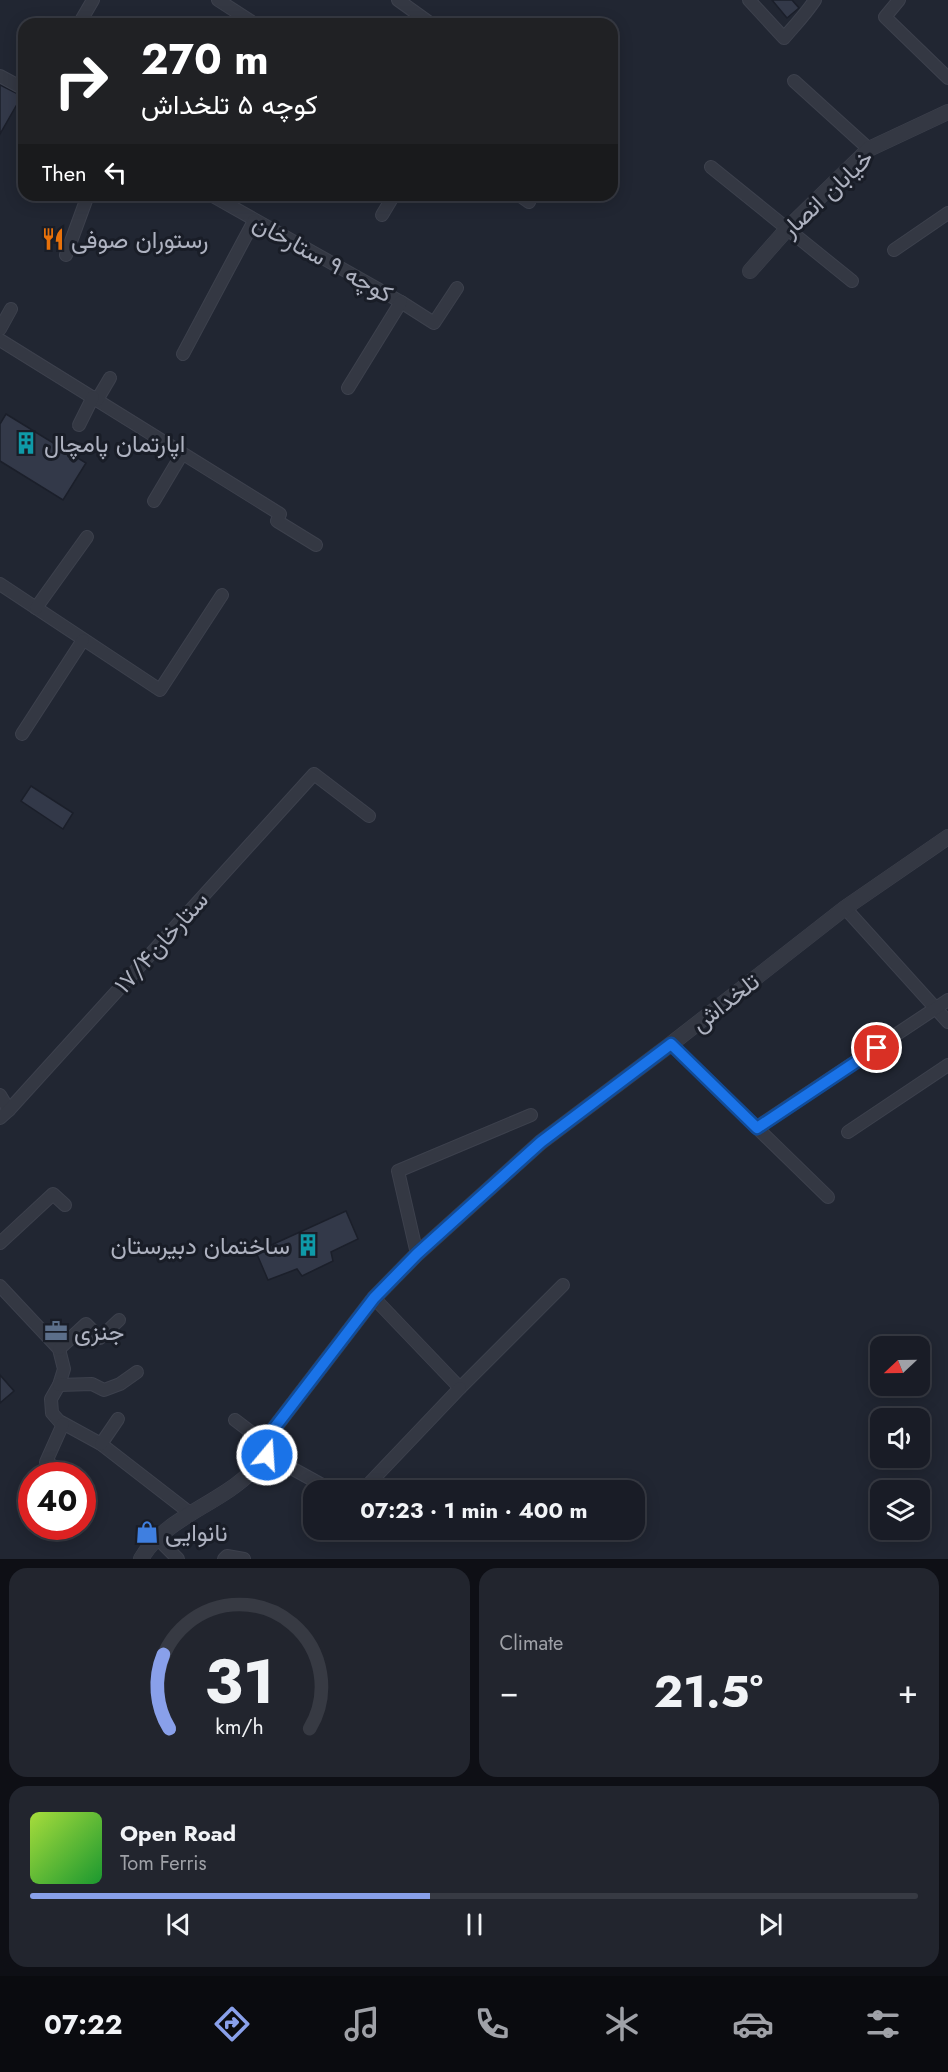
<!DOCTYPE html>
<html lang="en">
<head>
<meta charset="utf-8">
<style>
  :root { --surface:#191c26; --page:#22252e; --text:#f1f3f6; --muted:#9fa1a7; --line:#373a43; --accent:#89a0ea }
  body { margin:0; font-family:Jost,Vazirmatn,sans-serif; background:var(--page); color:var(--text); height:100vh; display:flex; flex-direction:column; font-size:22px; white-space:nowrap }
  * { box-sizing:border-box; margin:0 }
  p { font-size:20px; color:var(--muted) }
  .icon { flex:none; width:33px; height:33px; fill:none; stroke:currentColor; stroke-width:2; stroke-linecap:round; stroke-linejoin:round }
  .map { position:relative; height:1559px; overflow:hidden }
  .sheet { display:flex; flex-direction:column; gap:9px; padding:9px; background:#0e0f15; flex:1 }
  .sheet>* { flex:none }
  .guide { position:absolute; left:18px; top:18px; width:600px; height:183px; border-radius:18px; box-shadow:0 3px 15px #0003,0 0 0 2px var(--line); background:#202124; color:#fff; overflow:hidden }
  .needle { width:39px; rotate:248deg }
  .buttons { position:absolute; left:870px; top:1336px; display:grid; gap:12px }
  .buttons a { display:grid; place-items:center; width:60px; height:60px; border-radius:12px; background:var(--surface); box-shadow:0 3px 15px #0003,0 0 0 2px var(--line); font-size:30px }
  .speed { position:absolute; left:18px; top:1462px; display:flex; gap:12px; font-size:30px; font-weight:700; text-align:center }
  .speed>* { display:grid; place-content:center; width:78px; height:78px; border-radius:50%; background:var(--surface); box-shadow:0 3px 15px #0003,0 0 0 2px var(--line); line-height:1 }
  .speed .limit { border:9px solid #d22; background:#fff; color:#111 }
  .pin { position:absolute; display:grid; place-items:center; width:51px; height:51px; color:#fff; margin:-26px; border:3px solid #fff; border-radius:50%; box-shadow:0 2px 6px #0007 }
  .me { position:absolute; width:66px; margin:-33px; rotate:18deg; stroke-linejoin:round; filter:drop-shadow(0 0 4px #0008) }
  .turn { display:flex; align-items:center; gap:21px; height:126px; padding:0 24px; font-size:27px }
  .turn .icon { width:78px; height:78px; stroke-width:2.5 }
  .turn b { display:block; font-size:42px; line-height:51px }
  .then { display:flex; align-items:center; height:57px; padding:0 24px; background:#0003; gap:12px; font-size:22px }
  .big { font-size:45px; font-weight:700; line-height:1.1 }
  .sheet .tile { flex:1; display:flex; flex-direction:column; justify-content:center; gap:9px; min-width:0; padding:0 21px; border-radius:18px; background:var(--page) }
  .sheet .dial { align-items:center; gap:0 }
  .dial svg { height:156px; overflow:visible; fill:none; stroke:var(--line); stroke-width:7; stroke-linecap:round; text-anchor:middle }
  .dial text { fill:var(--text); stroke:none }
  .song { display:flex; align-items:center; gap:18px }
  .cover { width:72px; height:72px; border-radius:9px; background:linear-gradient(135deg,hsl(80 70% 55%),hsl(130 70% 35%)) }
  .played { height:6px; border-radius:3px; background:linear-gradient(90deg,var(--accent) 45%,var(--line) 45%) }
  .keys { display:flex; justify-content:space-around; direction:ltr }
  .heat { display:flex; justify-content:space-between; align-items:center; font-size:33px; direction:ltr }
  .sheet .tiles { flex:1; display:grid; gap:9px; grid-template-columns:1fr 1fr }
  .tile:last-child { grid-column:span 2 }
  .trip { position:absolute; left:303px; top:1480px; width:342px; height:60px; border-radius:18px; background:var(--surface); box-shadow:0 3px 15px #0003,0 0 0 2px var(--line); font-weight:700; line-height:60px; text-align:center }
  .tab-bar { display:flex; height:96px; justify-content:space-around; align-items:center; background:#0a0b0f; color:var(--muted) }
  .tab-bar .icon { width:42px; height:42px }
  .tab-bar .selected { color:var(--accent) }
  .tab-bar b { font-size:27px; color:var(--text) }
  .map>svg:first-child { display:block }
  .building { fill:#333949; stroke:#1b1f2a; stroke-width:1.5 }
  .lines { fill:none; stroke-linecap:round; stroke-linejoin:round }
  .minor-casing { stroke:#3d414d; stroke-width:14 }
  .tertiary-casing { stroke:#3d414d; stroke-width:16 }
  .minor { stroke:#343843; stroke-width:12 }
  .tertiary { stroke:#343843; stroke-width:15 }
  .route-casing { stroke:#114b97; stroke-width:15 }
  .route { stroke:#1a73e8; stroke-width:10 }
  .labels { text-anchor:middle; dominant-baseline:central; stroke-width:6; stroke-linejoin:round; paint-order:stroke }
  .street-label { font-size:24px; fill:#aeb2c0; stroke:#191d27 }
  .poi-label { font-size:24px; fill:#aeb2c0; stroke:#191d27; text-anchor:start }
</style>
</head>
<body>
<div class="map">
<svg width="948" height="1559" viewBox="0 0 948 1559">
  <rect width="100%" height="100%" fill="#212632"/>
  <g class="building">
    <polygon points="772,0 792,0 799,8 787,18"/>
    <polygon points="0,85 24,97 24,102 20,109 16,106 0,134"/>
    <polygon points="6,414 86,463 63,500 0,461 0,424"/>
    <polygon points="31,786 73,813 63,829 21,801"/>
    <polygon points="346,1211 358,1239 331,1252 333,1261 302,1276 297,1269 268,1280 256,1252"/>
    <polygon points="0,1375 14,1391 0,1403"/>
  </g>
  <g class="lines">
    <g class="minor-casing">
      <g id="minor">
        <polyline points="218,0 255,24"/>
        <polyline points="398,0 430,23"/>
        <path d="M749,0L784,38C795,25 805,15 815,0"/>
        <polyline points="899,0 885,17 948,78"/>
        <polyline points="79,24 93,0"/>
        <polyline points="0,76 24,89"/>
        <polyline points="794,81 869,149"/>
        <polyline points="711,167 852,281"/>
        <polyline points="211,195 401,302 434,323 457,288"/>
        <polyline points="519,195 529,202 531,195"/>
        <polyline points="382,215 394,195"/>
        <polyline points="894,250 948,213"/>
        <polyline points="66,255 88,195"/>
        <polyline points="0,329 11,309"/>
        <polyline points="0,340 280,514 277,521 316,545"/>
        <polyline points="183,354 254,221"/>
        <polyline points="348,388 401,302"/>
        <polyline points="97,400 110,378"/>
        <polyline points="79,425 93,397"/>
        <polyline points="154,501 182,454"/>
        <polyline points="0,584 160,690 222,595"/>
        <polyline points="36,608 87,537"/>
        <polyline points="22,734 83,640"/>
        <polyline points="845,908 948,1022"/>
        <polyline points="671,1044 828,1197"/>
        <polyline points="0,1095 9,1110"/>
        <polyline points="0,1118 9,1110 314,774 369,816"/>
        <polyline points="757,1127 948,1000"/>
        <polyline points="848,1132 948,1065"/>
        <polyline points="0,1243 53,1194 65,1205"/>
        <polyline points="417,1254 398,1171 531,1115"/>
        <polyline points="0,1286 59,1349 64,1369 59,1385 51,1399 52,1413 59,1421 101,1444 190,1513"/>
        <polyline points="374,1298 460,1388 563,1285"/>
        <polyline points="59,1349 86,1324 100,1338 119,1320"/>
        <polyline points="59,1385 92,1384 104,1390 120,1384 137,1372"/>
        <polyline points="235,1420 269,1446"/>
        <polyline points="101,1444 118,1419"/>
        <polyline points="266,1454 333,1491"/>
        <polyline points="53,1466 46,1462 63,1424"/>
        <polyline points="362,1491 460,1388"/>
        <polyline points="157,1538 178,1559"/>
        <polyline points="224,1559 227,1556 244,1559"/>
      </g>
    </g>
    <g class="tertiary-casing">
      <g id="tertiary">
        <polyline points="750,271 788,228 869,149 948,112"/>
        <path d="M141,1559C165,1517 219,1505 252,1471C256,1466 264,1460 267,1454C270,1447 270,1438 272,1431L374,1298L417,1254L541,1142L671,1044L845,908L948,837"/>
      </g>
    </g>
    <use href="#minor" class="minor"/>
    <use href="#tertiary" class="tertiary"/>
  </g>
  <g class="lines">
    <g class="route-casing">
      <polyline id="route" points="267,1455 272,1431 374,1298 417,1254 541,1142 671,1044 757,1128 877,1048"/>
    </g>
    <use href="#route" class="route"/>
  </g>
  <defs>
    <g id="restaurant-bare" transform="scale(1.8)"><path d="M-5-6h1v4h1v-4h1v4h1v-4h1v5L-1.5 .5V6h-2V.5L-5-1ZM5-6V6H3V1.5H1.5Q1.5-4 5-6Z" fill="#e8710a" stroke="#191d27" stroke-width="2.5" paint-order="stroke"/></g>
    <g id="building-bare" transform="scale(1.8)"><path d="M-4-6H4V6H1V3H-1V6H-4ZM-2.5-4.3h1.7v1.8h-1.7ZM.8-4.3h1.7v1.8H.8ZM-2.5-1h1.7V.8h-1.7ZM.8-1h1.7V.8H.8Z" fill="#0f9aa8" stroke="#191d27" stroke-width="2.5" paint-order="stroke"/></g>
    <g id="office-bare" transform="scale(1.8)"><path d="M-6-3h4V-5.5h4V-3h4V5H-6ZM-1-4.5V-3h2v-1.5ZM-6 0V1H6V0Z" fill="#5c6f8a" stroke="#191d27" stroke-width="2.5" paint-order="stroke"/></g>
    <g id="shop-bare" transform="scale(1.8)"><path d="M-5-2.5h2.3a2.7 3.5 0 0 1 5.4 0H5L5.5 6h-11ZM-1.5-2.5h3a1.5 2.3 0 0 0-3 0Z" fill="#3f7fe0" stroke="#191d27" stroke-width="2.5" paint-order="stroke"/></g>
  </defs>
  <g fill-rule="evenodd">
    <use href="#restaurant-bare" x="53" y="239"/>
    <use href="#building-bare" x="26" y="443"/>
    <use href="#building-bare" x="308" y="1245"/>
    <use href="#office-bare" x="56" y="1331"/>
    <use href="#shop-bare" x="147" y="1532"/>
  </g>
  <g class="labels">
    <g class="street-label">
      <text transform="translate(827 193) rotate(-43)">خیابان انصار</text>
      <text transform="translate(323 258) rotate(29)">کوچه ۹ ستارخان</text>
      <text transform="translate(161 942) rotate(-48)">ستارخان۱۷/۴</text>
      <text transform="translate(725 1002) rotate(-38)">تلخداش</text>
    </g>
    <g class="poi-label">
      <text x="71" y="239">رستوران صوفی</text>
      <text x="44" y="443">اپارتمان پامچال</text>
      <text x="290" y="1245" text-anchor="end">ساختمان دبیرستان</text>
      <text x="74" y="1331">جنزی</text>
      <text x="165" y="1532">نانوایی</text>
    </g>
  </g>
</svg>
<div class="buttons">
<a><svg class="needle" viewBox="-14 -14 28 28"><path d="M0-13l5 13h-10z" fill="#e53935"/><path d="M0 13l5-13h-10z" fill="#9fa1a7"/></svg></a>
<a><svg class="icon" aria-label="sound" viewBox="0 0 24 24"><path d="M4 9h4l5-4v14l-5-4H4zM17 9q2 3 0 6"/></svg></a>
<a><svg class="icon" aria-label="layers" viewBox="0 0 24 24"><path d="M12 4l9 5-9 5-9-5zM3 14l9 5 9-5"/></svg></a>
</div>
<div class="speed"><div class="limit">40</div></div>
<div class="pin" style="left:877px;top:1048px;background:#d93025"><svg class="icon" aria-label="arrive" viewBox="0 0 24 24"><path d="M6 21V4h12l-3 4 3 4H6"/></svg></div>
<svg class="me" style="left:267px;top:1455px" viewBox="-20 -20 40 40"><circle r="17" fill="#1a73e8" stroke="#fff" stroke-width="3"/><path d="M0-11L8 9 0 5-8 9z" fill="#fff"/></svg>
<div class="trip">07:23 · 1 min · 400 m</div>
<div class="guide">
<div class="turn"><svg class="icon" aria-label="right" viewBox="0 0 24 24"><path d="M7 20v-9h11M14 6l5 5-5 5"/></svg><div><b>270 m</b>کوچه ۵ تلخداش</div></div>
<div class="then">Then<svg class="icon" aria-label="left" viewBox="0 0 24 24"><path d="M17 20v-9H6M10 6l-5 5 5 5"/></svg></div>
</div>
</div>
<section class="sheet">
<div class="tiles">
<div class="tile dial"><svg viewBox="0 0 100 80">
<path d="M14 69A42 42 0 1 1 86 69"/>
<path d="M14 69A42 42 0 0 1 11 31" stroke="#89a0ea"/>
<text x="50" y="56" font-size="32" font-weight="700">31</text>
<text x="50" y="72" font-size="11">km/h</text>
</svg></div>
<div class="tile"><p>Climate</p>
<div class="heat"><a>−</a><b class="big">21.5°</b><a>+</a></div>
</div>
<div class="tile">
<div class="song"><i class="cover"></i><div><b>Open Road</b><p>Tom Ferris</p></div></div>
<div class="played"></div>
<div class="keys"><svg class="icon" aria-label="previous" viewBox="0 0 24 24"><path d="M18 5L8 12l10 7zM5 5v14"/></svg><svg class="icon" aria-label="pause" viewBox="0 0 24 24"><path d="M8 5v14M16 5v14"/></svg><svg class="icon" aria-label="next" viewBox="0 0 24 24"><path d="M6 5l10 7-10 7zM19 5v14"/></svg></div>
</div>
</div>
</section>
<nav class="tab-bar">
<b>07:22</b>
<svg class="icon selected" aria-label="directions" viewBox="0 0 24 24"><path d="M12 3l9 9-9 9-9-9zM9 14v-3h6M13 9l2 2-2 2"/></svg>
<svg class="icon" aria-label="music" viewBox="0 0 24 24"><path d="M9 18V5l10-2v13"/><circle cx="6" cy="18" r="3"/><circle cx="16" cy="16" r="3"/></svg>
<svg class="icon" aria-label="phone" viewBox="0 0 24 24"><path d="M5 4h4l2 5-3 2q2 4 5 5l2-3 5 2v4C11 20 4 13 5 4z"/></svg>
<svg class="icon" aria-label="climate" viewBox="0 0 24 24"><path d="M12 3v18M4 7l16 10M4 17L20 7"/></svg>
<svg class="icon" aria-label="car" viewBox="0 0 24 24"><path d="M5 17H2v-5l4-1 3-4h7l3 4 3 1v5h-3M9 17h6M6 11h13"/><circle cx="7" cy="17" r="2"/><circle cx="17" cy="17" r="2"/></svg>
<svg class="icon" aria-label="filters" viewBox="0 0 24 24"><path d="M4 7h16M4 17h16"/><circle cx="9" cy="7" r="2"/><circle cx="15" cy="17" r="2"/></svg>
</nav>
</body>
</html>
